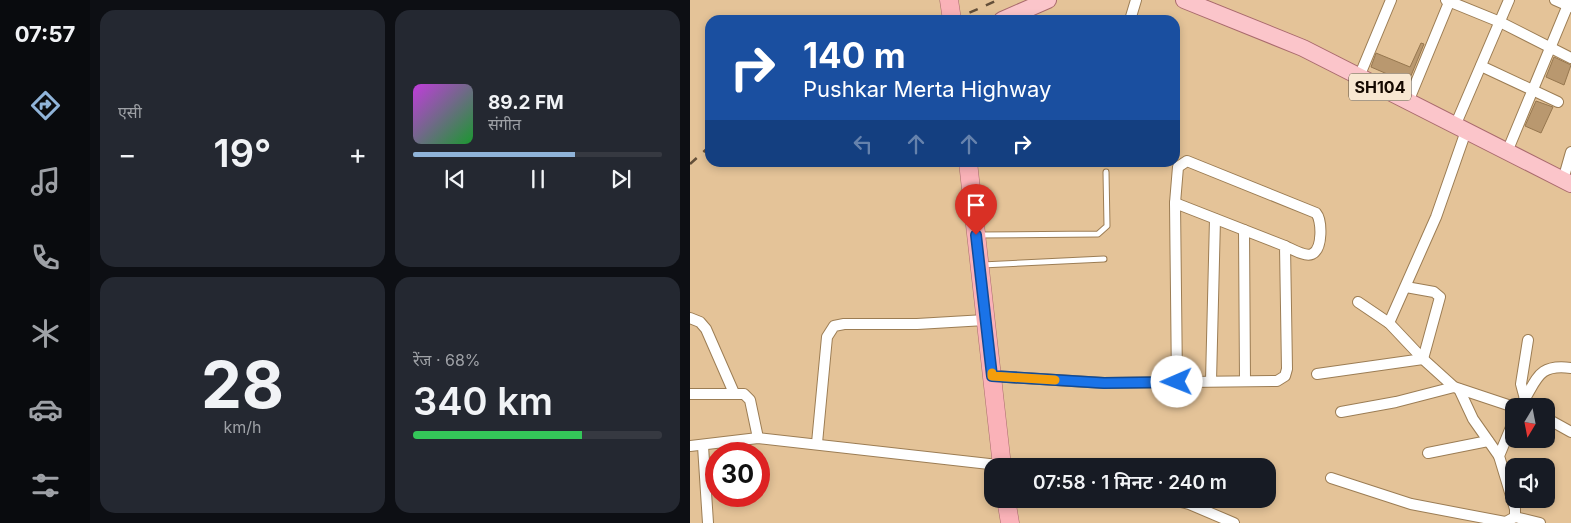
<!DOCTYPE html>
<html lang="hi">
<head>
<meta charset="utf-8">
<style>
  :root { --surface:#171b24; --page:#242831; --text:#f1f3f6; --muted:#9ea1a6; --line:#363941; --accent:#90b4d9 }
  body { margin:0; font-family:Inter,"Noto Sans Devanagari",sans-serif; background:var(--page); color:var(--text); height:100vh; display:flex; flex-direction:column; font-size:19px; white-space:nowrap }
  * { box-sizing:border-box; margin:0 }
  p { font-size:16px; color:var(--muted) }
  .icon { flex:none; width:28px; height:28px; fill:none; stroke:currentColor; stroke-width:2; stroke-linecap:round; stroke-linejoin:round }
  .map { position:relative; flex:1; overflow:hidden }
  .sheet { display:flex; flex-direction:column; gap:10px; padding:10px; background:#0d0f14; width:600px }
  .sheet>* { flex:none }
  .banner { position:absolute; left:15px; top:15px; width:475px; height:152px; border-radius:15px; box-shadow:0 2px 8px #0003; background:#1a4fa0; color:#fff; overflow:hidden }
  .needle { width:32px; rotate:190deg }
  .controls { position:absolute; left:815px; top:398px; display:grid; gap:10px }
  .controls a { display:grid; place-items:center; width:50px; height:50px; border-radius:10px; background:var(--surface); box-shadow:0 2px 8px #0003; font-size:25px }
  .speed { position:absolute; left:15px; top:442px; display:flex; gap:10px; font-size:25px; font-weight:700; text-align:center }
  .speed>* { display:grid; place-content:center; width:65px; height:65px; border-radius:50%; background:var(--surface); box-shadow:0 2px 8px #0003; line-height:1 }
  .speed .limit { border:8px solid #d22; background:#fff; color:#111 }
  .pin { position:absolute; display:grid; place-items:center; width:42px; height:42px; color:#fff; margin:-51px -21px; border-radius:50% 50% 50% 0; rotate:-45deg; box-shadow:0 0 5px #0007 }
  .pin .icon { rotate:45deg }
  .me { position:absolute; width:55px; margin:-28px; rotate:269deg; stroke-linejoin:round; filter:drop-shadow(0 0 4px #0008) }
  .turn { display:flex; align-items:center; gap:18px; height:105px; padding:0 15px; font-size:22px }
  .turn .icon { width:65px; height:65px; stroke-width:2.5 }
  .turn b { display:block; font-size:35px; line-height:42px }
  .lanes { display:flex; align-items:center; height:48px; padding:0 15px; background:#0003; justify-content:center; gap:25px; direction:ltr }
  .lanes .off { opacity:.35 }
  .big { font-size:38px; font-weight:600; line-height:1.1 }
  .sheet .widget { flex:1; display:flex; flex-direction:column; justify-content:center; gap:8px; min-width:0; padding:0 18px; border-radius:15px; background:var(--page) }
  .sheet .dial { align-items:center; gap:0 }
  .dial b { font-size:65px; line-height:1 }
  .song { display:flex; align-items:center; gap:15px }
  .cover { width:60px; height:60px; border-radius:8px; background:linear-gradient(135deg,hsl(290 70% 55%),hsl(130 70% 35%)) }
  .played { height:5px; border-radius:2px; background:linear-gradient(90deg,var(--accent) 65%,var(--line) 65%) }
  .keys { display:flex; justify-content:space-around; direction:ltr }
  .heat { display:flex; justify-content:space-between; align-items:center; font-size:28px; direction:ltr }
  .charge { height:8px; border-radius:4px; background:linear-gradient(90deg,#34c759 68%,var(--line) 0) }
  .sheet .tiles { flex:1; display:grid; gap:10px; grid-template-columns:repeat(2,1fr) }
  .trip { position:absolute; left:294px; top:458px; width:292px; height:50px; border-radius:15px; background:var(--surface); box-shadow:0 2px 8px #0003; font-weight:600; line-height:50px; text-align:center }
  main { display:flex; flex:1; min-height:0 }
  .menu { display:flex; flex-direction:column; width:90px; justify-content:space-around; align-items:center; background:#090b0e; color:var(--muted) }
  .menu .icon { width:35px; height:35px }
  .menu .active { color:var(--accent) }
  .menu b { font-size:22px; color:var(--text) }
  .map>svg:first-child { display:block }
  .building { fill:#b9986f; stroke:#96774f }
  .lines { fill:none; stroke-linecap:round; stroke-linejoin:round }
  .service-casing { stroke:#9c7d54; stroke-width:7 }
  .minor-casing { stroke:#9c7d54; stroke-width:12 }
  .primary-casing { stroke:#a96a6d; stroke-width:18 }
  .trunk-casing { stroke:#a96a6d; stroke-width:19 }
  .service { stroke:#fff; stroke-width:5 }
  .minor { stroke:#fff; stroke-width:10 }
  .primary { stroke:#fbc5ca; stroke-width:16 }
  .trunk { stroke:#fab2b8; stroke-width:18 }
  .rail { stroke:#634f39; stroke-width:2.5; stroke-dasharray:9 9; stroke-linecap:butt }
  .route-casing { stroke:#114b97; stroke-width:12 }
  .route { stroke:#1a73e8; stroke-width:9 }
  .slow { stroke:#f59e0b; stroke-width:9 }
  .labels { text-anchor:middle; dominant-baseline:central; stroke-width:4; stroke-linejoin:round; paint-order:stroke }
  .shield { fill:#f8e7d1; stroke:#594c3f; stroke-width:1 }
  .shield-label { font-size:16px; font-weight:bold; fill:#150900 }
</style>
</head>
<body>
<main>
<nav class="menu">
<b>07:57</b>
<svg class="icon active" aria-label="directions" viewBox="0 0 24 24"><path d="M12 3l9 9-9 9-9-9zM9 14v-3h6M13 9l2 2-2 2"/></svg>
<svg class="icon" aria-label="music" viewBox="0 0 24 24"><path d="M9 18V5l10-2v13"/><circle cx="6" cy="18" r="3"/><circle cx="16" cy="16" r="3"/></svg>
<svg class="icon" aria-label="phone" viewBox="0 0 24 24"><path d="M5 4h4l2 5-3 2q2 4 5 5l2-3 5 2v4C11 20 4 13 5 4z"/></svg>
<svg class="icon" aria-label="climate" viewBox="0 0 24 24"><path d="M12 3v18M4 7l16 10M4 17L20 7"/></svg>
<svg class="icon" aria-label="car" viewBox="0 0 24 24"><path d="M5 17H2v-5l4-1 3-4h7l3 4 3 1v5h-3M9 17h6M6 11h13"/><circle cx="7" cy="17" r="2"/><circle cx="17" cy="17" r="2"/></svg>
<svg class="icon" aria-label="filters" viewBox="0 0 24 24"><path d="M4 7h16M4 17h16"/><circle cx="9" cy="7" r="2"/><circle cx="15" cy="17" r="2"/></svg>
</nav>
<section class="sheet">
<div class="tiles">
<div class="widget"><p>एसी</p>
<div class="heat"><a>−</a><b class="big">19°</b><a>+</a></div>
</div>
<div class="widget">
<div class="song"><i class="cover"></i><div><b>89.2 FM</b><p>संगीत</p></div></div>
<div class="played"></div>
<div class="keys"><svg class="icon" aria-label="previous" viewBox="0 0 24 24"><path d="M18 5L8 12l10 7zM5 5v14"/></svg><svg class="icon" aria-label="pause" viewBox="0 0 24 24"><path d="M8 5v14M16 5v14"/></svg><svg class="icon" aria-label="next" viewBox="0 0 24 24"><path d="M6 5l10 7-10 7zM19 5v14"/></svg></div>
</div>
<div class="widget dial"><b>28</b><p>km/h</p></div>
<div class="widget"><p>रेंज · 68%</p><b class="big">340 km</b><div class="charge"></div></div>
</div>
</section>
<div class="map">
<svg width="881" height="523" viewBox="0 0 881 523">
  <rect width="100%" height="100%" fill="#e4c398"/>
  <g class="building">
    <polygon points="731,43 734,44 718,83 681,67 686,53 720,67"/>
    <polygon points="864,57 881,65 874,85 856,77"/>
    <polygon points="846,101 863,107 851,133 835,126"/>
  </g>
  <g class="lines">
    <g class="service-casing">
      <g id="service">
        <polyline points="289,235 408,234 417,226 416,172"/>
        <polyline points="292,265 414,259"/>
      </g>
    </g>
    <g class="minor-casing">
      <g id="minor">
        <polyline points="756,0 810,22 881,58"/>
        <polyline points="865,0 881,7"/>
        <polyline points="440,20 446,0"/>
        <polyline points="791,66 868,102"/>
        <polyline points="669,77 701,0"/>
        <polyline points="718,102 760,0"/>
        <polyline points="765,126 819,0"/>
        <polyline points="817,152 880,0"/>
        <polyline points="873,180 881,152"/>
        <polyline points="554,230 555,380"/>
        <polyline points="668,302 699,323 733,359 764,387 824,407"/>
        <polyline points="0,318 10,322 16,329 44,393"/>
        <polyline points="699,323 746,217 776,131"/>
        <polyline points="627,374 733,359 750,297 744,292 716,287"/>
        <polyline points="302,376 414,383 587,381 595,376 597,369 595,246 485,203"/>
        <polyline points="521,381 525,219"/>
        <path d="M487,382L485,203L488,167L497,161L626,213C632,220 633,249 622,254C615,257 602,249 595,246"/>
        <polyline points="769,389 783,419 809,456"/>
        <polyline points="0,394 54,394 60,400 68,438"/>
        <polyline points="835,399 831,384 838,340"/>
        <path d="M830,406C847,383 845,363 881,368"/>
        <polyline points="651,412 706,402 764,387"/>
        <polyline points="856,418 881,432"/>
        <polyline points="127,443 137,337 144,326 154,324 227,324 295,320"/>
        <polyline points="0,446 68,438 317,466"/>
        <polyline points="13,446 18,523"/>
        <polyline points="738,453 798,441"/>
        <polyline points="641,478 721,504 815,522"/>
        <polyline points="479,499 499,504 544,523"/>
        <polyline points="825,517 850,523"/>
        <polyline points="814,523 825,517 825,509 809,456 824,420"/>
      </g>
    </g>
    <g class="primary-casing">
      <g id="primary">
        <polyline points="494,0 613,48 881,184"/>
        <polyline points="312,20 358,0"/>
      </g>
    </g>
    <g class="trunk-casing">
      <g id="trunk">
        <polyline points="259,0 262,20"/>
        <polyline points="278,162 312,466"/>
        <polyline points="316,499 320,523"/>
      </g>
    </g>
    <use href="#service" class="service"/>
    <use href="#minor" class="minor"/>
    <use href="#primary" class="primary"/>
    <use href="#trunk" class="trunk"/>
    <g class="rail">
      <polyline points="263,20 308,0"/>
      <polyline points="0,164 20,146"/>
    </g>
  </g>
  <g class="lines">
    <g class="route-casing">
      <polyline id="route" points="286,235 302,376 414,383 487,382"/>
    </g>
    <use href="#route" class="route"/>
    <polyline class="slow" points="302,373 302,376 365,380"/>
  </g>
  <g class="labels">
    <rect class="shield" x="659" y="73.5" width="62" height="27" rx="4"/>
    <g class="shield-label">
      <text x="690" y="87">SH104</text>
    </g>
  </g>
</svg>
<div class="controls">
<a><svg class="needle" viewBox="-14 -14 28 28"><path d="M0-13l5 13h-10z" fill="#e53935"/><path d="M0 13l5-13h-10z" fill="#9ea1a6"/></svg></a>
<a><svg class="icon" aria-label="sound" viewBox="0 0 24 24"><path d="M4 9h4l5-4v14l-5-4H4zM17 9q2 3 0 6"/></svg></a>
</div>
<div class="speed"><div class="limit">30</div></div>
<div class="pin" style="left:286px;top:235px;background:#d93025"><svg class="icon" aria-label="arrive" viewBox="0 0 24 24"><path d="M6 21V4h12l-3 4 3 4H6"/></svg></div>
<svg class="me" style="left:487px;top:382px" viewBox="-20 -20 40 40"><circle r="19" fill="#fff"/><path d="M0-13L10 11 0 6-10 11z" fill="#1a73e8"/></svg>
<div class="trip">07:58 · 1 मिनट · 240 m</div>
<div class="banner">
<div class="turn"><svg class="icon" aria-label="right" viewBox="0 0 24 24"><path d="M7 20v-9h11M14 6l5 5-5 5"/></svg><div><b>140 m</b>Pushkar Merta Highway</div></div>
<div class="lanes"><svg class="icon off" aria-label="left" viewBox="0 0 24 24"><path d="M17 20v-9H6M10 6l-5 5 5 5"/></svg><svg class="icon off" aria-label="ahead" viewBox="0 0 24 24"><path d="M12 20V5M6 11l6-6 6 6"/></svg><svg class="icon off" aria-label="ahead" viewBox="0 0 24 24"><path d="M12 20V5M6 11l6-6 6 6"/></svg><svg class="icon" aria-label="right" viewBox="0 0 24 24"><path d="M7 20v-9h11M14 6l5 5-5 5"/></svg></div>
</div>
</div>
</main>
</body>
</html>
